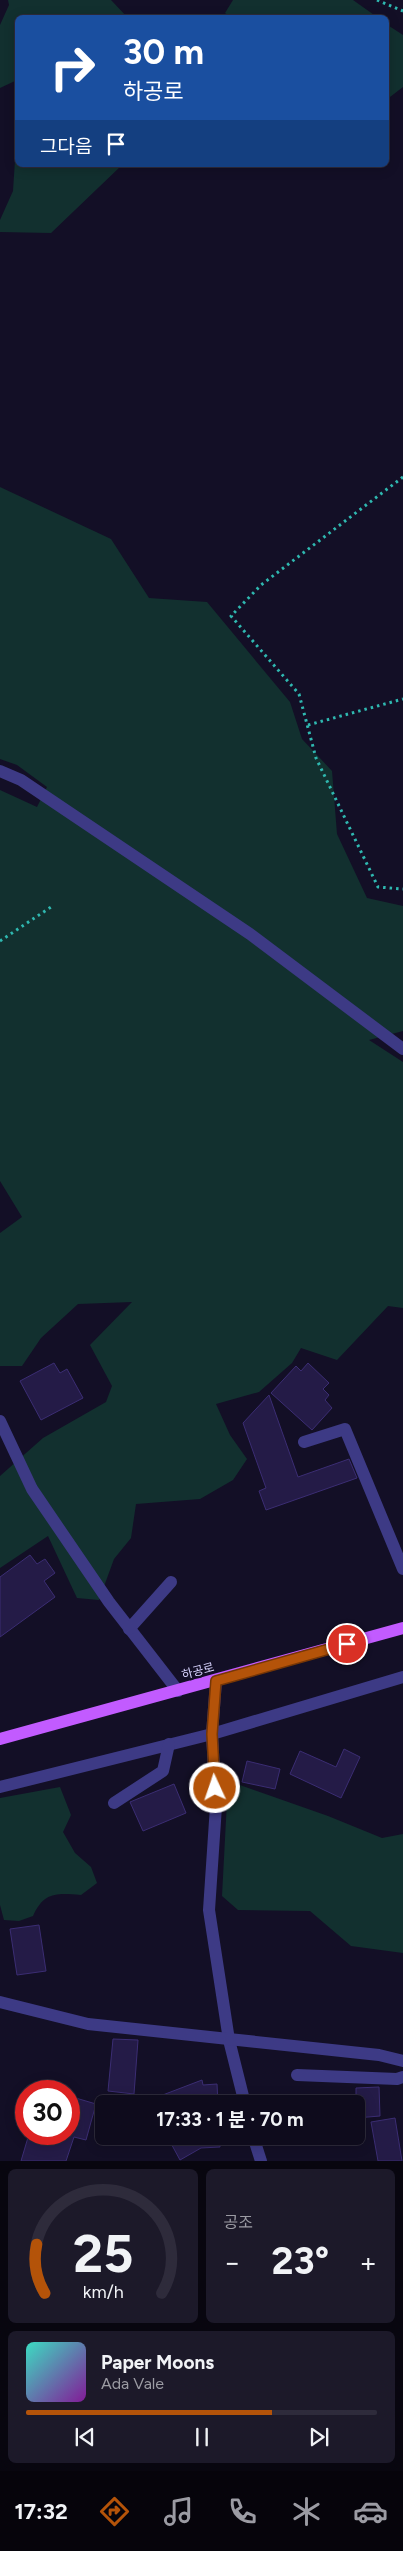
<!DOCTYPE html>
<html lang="ko">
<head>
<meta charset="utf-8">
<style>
  :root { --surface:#0e0b1c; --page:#1c1929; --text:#f1f3f6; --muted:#9b9ba3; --line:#2e2b3b; --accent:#b45309 }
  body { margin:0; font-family:Figtree,"Noto Sans KR",sans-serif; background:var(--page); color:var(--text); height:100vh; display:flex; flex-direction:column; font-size:19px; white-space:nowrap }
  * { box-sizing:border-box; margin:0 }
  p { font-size:16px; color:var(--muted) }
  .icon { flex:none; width:28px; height:28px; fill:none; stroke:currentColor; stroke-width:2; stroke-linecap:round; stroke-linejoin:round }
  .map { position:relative; height:2161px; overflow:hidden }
  .panel { display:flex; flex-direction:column; gap:8px; padding:8px; background:#08060f; flex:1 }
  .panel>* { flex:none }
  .top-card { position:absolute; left:15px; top:15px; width:374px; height:152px; border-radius:8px; box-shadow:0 2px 12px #0003,0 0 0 1px var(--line); background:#1a4fa0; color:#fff; overflow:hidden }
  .speed { position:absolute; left:15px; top:2080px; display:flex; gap:10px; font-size:25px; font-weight:700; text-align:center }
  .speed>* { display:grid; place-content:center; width:65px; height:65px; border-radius:50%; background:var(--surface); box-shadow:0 2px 12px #0003,0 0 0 1px var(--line); line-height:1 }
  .speed .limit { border:8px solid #d22; background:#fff; color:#111 }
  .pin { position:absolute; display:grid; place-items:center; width:42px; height:42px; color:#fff; margin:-21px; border:2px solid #fff; border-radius:50%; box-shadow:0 1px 5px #0007 }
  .me { position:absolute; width:55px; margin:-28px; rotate:357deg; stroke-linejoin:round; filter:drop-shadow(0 0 4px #0008) }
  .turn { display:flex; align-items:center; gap:18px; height:105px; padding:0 25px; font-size:22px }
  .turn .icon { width:65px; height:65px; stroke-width:2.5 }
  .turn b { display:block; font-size:35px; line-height:42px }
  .then { display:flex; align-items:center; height:48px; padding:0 25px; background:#0003; gap:10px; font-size:19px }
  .big { font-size:38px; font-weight:700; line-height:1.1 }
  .panel .card { flex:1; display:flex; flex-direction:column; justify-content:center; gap:8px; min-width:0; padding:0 18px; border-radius:8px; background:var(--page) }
  .panel .dial { align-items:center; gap:0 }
  .dial svg { height:130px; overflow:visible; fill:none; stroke:var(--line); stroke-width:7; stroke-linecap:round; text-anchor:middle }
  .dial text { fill:var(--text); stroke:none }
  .song { display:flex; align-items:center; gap:15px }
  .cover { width:60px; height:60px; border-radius:8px; background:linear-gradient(135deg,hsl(170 70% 55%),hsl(290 70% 35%)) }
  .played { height:5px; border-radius:2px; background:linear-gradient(90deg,var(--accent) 70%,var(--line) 70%) }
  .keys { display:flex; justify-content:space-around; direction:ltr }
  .heat { display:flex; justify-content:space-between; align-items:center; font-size:28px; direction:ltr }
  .panel .tiles { flex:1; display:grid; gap:8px; grid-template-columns:1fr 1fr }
  .card:last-child { grid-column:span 2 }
  .trip { position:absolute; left:95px; top:2095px; width:270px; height:50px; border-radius:8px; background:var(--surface); box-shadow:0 2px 12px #0003,0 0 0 1px var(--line); font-weight:700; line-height:50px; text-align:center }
  .tabs { display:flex; height:80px; justify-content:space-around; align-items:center; background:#06040b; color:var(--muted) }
  .tabs .icon { width:35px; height:35px }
  .tabs .active { color:var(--accent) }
  .tabs b { font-size:22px; color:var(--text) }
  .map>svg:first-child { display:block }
  .green { fill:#12302f }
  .building { fill:#241b47; stroke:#3b2d73 }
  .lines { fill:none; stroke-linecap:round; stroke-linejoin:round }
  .path { stroke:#2fb8b0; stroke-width:3; stroke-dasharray:2.5 4; stroke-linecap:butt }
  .minor { stroke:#3d3a85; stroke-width:12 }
  .major { stroke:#c25bff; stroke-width:12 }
  .route-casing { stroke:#753606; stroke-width:12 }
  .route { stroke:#b45309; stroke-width:9 }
  .labels { text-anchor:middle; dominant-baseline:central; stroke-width:4.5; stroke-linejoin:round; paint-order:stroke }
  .street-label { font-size:12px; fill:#d9d4ff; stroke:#130f26 }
</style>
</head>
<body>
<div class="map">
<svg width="403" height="2161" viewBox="0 0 403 2161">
  <rect width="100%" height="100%" fill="#130f26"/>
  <g class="green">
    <polygon points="8,0 111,0 127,17 18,18 17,78 15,81 0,88 0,25 9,5"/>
    <polygon points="233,0 353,0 377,17 230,17 225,13"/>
    <polygon points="386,24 403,35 403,87 386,100"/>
    <polygon points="17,157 18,165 122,165 51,233 0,232 0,220 13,191 15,160"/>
    <polygon points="0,487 111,539 149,598 207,602 290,702 302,739 332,771 337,834 367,898 403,906 403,1031 369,1040 403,1062 403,1308 388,1306 337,1360 301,1348 292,1363 259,1392 216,1404 230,1435 247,1459 233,1480 200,1499 136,1504 131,1538 114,1559 99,1600 77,1598 48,1536 0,1568 0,1476 43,1438 106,1402 112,1386 90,1345 132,1302 78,1304 41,1338 22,1366 0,1366 0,1233 22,1217 0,1181 0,790 37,807 47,787 17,765 0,759"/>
    <polygon points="237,1784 328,1816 382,1838 403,1834 403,1953 351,1946 310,1911 238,1910 222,1896 227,1801"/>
    <path d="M60,1787L71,1815L63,1832L75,1853L91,1867L97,1883L81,1895C56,1893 44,1892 33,1916L19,1921L4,1920L0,1905V1798Z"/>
  </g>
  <g class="building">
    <polygon points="54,1363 60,1373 67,1369 83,1398 41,1420 20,1381"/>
    <polygon points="308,1363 329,1383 323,1389 329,1395 325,1400 332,1408 312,1430 271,1393 296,1366 301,1371"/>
    <polygon points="269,1395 298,1477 349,1459 357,1478 266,1510 259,1491 266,1488 243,1423"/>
    <polygon points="30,1555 37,1564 45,1559 55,1573 44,1581 55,1597 0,1637 0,1577"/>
    <polygon points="344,1749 360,1757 341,1798 290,1774 300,1751 336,1767"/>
    <polygon points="247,1761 280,1769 275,1789 242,1782"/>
    <polygon points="174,1784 186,1813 143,1831 130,1802"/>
    <polygon points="39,1925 46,1971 17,1975 10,1929"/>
    <polygon points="113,2039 138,2040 134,2094 108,2091"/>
    <polygon points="202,2080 203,2085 217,2084 218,2104 149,2104 147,2101"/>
    <polygon points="379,2087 380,2116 356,2118 356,2088"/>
    <polygon points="69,2096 96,2104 86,2140 74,2137 66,2161 21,2161 29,2134 69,2134"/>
    <polygon points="395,2118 402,2161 378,2161 371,2122"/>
    <polygon points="167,2136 220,2136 220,2147 201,2148 180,2160"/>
  </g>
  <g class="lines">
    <g class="path">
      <polyline points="377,0 403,11"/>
      <polyline points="403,477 261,585 231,616 299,694 316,758 378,887 403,889"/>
      <polyline points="308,725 403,699"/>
      <polyline points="0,941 54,905"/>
    </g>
    <g class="minor">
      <polyline points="0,771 21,780 250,934 403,1049"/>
      <polyline points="0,1421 32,1489 109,1602 178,1691"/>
      <polyline points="304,1442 345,1429 403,1569"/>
      <polyline points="129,1629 171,1582"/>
      <polyline points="216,1681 212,1734 216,1806 209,1910 229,2040 245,2104"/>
      <polyline points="0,1787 212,1734 403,1677"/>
      <polyline points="114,1803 163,1771 169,1744"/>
      <polyline points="0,2002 88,2024 379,2055 403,2061"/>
      <polyline points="297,2075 397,2079 403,2077"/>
      <polyline points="253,2136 261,2161"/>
    </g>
    <polyline class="major" points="0,1739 403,1628"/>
  </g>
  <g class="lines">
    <g class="route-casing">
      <polyline id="route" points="215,1788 212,1734 216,1681 347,1644"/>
    </g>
    <use href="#route" class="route"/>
  </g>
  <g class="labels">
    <g class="street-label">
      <text transform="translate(198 1671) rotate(-15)">하공로</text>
    </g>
  </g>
</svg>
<div class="speed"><div class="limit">30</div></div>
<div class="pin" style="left:347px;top:1644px;background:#d93025"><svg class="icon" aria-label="arrive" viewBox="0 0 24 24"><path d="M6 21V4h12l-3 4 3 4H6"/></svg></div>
<svg class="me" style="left:215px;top:1788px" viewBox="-20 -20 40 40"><circle r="17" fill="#b45309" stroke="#fff" stroke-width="3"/><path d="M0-11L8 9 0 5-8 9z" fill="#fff"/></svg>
<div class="trip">17:33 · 1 분 · 70 m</div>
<div class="top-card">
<div class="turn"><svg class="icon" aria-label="right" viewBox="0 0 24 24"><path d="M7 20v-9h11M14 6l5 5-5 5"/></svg><div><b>30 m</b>하공로</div></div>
<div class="then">그다음<svg class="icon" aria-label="arrive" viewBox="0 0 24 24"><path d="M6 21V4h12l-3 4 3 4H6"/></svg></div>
</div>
</div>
<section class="panel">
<div class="tiles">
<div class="card dial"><svg viewBox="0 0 100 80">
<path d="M14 69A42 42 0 1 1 86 69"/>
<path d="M14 69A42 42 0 0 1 9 39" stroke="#b45309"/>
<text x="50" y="56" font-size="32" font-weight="700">25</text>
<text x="50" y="72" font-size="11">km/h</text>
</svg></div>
<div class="card"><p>공조</p>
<div class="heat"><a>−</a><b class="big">23°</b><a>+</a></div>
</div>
<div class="card">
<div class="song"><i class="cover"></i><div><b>Paper Moons</b><p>Ada Vale</p></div></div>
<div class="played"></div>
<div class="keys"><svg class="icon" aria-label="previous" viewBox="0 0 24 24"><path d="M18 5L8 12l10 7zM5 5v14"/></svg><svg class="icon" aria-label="pause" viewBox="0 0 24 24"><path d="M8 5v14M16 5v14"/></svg><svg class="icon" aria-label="next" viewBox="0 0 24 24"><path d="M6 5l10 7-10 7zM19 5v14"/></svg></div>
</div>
</div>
</section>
<nav class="tabs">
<b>17:32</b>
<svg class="icon active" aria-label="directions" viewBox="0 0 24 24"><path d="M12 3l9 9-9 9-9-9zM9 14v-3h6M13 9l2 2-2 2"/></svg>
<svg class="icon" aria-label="music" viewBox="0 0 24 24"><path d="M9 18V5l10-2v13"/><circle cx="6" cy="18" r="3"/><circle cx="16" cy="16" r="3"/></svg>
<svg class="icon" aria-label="phone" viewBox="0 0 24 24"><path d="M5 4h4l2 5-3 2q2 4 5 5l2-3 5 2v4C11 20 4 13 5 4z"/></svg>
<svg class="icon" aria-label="climate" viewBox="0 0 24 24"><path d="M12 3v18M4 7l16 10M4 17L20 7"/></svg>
<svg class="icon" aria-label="car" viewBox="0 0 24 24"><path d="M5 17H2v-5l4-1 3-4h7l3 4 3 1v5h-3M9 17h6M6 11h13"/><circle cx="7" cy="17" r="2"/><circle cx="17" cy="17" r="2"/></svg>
</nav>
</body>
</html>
